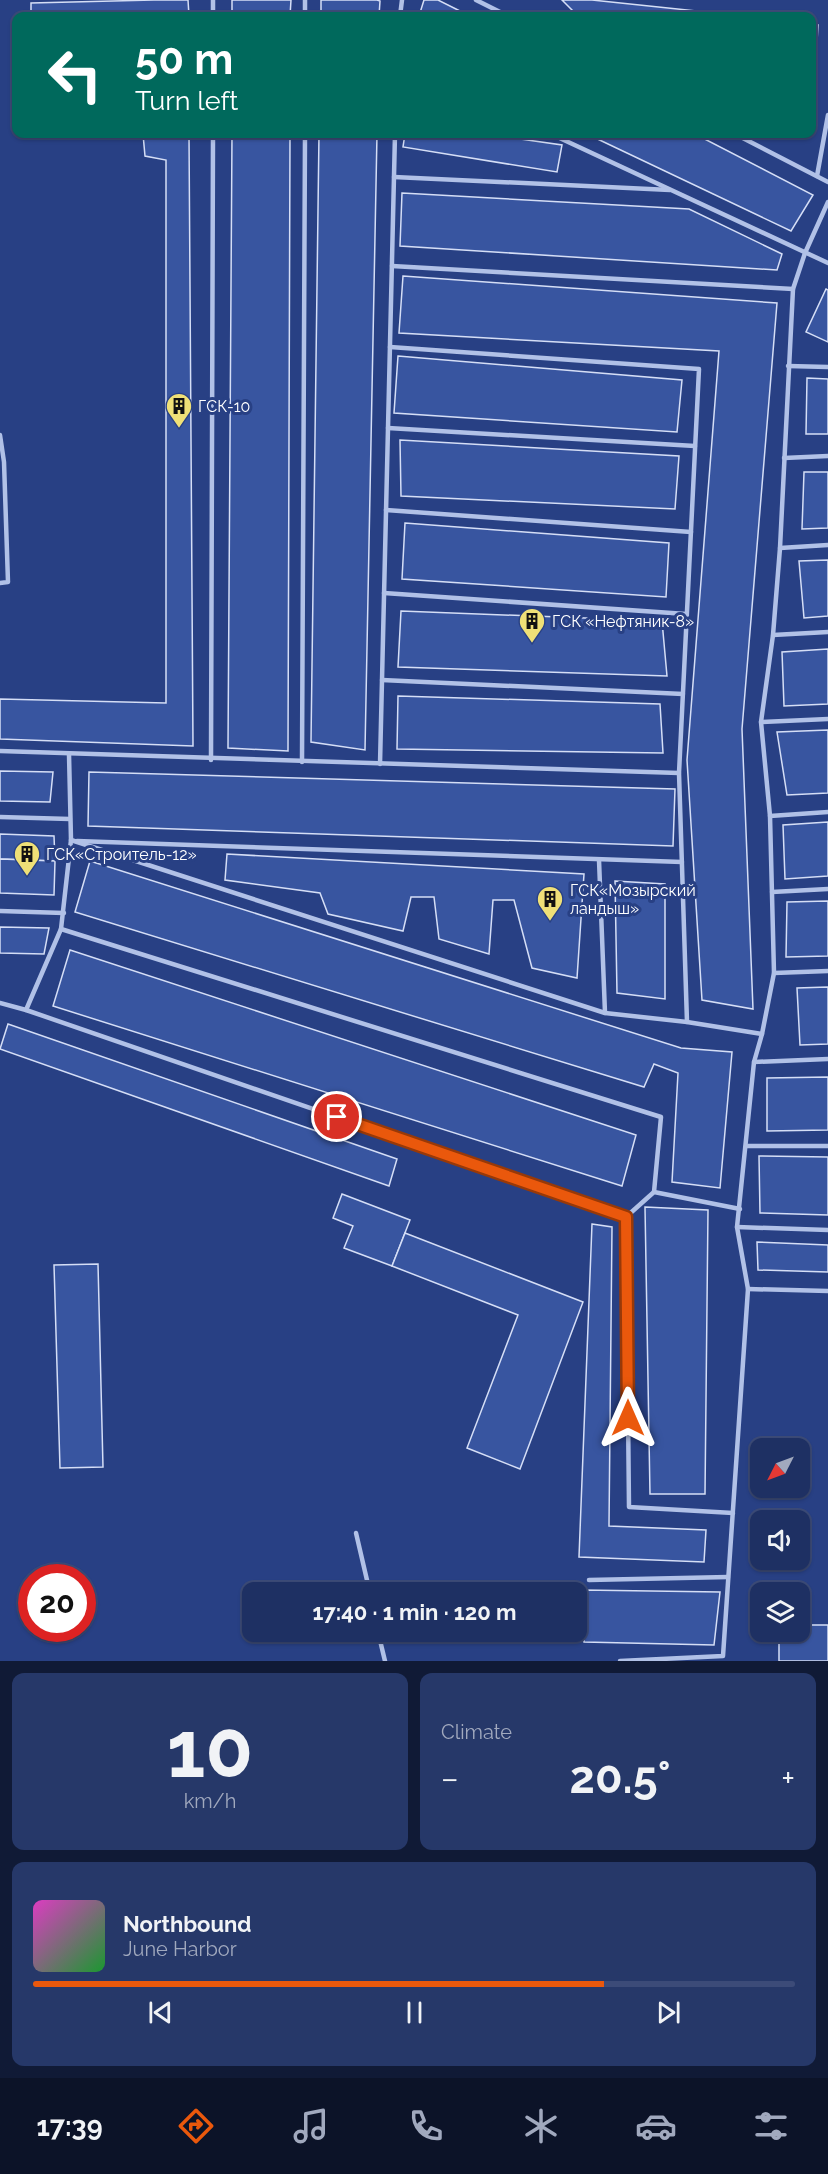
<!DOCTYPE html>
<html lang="en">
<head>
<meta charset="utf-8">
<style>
  :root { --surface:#1e3063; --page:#263869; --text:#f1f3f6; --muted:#a1a9be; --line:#3c4b78; --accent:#ea580c }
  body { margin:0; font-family:Raleway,sans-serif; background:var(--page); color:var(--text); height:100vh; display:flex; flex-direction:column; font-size:22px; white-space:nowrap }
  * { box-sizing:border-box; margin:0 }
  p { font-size:20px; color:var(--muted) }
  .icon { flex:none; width:33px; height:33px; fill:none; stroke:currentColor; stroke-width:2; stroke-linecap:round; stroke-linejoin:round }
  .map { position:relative; height:1661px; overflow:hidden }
  .side { display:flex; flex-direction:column; gap:12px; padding:12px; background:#101a36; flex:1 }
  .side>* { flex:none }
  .guide { position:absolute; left:12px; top:12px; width:804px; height:126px; border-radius:12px; box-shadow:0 2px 4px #0004,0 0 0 2px var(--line); background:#00695c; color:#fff; overflow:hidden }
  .needle { width:39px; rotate:228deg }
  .controls { position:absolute; left:750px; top:1438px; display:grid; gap:12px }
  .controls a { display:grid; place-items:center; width:60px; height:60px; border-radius:12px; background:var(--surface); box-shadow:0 2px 4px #0004,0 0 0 2px var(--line); font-size:30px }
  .speed { position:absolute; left:18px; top:1564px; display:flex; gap:12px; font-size:30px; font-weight:700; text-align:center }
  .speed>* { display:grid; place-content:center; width:78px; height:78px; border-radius:50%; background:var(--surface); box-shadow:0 2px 4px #0004,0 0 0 2px var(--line); line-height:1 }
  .speed .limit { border:9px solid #d22; background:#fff; color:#111 }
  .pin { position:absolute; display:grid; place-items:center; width:51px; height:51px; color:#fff; margin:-26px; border:3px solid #fff; border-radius:50%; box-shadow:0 2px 6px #0007 }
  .me { position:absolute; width:66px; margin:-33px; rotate:0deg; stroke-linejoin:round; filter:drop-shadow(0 0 4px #0008) }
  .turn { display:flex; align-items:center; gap:21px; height:126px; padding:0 24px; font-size:27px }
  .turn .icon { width:78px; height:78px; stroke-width:2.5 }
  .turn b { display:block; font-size:42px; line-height:51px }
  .big { font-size:45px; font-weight:700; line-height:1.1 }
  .side .tile { flex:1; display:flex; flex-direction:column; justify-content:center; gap:9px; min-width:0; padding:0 21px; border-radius:12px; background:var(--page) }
  .side .dial { align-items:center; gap:0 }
  .dial b { font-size:78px; line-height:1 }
  .song { display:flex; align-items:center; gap:18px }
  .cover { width:72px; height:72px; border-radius:9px; background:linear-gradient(135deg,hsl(310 70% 55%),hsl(130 70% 35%)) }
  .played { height:6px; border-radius:3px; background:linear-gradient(90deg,var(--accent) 75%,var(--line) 75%) }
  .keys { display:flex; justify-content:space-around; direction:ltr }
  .heat { display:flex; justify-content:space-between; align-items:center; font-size:33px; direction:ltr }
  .side .tiles { flex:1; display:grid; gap:12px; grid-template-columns:1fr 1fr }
  .tile:last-child { grid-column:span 2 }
  .trip { position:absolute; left:242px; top:1582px; width:345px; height:60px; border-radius:12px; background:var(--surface); box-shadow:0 2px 4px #0004,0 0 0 2px var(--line); font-weight:700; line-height:60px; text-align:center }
  .tabs { display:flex; height:96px; justify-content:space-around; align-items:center; background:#0c1328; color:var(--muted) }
  .tabs .icon { width:42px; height:42px }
  .tabs .on { color:var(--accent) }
  .tabs b { font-size:27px; color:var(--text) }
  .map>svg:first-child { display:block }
  .building { fill:#3855a0; stroke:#d5def6; stroke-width:1.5 }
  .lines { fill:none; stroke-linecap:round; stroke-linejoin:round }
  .service { stroke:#b1c1e7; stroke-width:4.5 }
  .route-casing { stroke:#983908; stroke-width:15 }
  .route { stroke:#ea580c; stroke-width:10 }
  .labels { text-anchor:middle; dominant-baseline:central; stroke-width:6; stroke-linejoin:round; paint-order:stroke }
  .poi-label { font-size:16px; fill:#fff; stroke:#284084; text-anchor:start }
</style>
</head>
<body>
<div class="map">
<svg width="828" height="1661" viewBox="0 0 828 1661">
  <rect width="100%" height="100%" fill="#284084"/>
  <g class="building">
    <polygon points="154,0 188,0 189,16 31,16 31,3"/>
    <polygon points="232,0 291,0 290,16 232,16"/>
    <polygon points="321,0 377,0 380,1 379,16 321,16"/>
    <polygon points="424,0 438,0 470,16 419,16"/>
    <polygon points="562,0 592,0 744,16 578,16"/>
    <polygon points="812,24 818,25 812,125"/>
    <polygon points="143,134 189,134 193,746 0,739 0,699 166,703 166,160 145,156"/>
    <polygon points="232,134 290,134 288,751 228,748"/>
    <polygon points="319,134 377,134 365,750 311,742"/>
    <polygon points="405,134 486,134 562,145 557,172 403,147"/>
    <polygon points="587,134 695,134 813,195 791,231"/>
    <polygon points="402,193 689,209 782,254 777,270 400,246"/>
    <polygon points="403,276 777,303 742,729 753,1009 702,1000 687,760 719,351 399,333"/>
    <polygon points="826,289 828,290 828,342 806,332"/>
    <polygon points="398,356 682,380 677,432 394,413"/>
    <polygon points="807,378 828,379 828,434 806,434"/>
    <polygon points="400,440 679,456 675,509 401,496"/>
    <polygon points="804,472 828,472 828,528 802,529"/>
    <polygon points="405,523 669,543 666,597 402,579"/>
    <polygon points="828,560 828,616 804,618 799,561"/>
    <polygon points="401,611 662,621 667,676 398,667"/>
    <polygon points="828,649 828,704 784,706 782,652"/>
    <polygon points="398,696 660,704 663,753 397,749"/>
    <polygon points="828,730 828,793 787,795 777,732"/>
    <polygon points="0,771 53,772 50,802 0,801"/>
    <polygon points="89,772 675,789 673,846 88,826"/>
    <polygon points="828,822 828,876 785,879 783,825"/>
    <polygon points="0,834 54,836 55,861 0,859"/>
    <polygon points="227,854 584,874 577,978 532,968 514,900 493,900 489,954 439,939 434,897 411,897 403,931 328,914 320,893 225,880"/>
    <polygon points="0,859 55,861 54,895 0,893"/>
    <polygon points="90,861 681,1048 732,1052 720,1188 672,1182 678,1073 654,1064 644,1087 75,912"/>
    <polygon points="615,881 665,884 665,999 617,993"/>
    <polygon points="828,901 828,956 786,957 787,902"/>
    <polygon points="0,927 49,928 44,954 0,953"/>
    <polygon points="70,950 636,1135 622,1186 53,1006"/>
    <polygon points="828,987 828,1044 800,1045 797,988"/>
    <polygon points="8,1024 397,1159 389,1186 0,1049"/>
    <polygon points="828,1077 828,1130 767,1131 767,1078"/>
    <polygon points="759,1156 828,1157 828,1215 760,1213"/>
    <polygon points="342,1194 410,1220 392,1266 344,1248 353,1226 333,1218"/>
    <polygon points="645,1207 708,1210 705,1494 650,1494"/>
    <polygon points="592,1224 612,1227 609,1526 706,1530 704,1562 579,1557"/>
    <polygon points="405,1233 583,1302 520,1469 467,1448 518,1315 392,1266"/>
    <polygon points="757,1242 828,1245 828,1272 758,1270"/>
    <polygon points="98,1264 103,1467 60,1468 54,1265"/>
    <polygon points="582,1590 720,1592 714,1645 584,1642"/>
    <polygon points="800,1625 828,1625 828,1661 779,1661 779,1632 800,1632"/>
  </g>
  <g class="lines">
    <g class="service">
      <polyline points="476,0 508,16"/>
      <polyline points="213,16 213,0"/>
      <polyline points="305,16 305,0"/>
      <polyline points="400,16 402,0"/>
      <polyline points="551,134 828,263"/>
      <polyline points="735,134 828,182"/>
      <polyline points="817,176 828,115"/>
      <polyline points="394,177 670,190"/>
      <polyline points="392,266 793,289"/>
      <polyline points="390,347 699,369 679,773 687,1022"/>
      <polyline points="788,366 828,367"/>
      <polyline points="388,428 695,446"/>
      <polyline points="0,435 4,462 8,582 0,583"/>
      <polyline points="784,458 828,456"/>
      <polyline points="386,510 691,532"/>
      <polyline points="780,548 828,545"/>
      <polyline points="384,593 686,614"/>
      <polyline points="773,635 828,632"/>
      <polyline points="382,680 683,694"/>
      <polyline points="761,722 828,719"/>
      <polyline points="0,751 679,773"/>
      <polyline points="211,760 213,134"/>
      <polyline points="302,762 305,134"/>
      <polyline points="380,764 395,134"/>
      <polyline points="770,816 828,812"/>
      <polyline points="0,817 70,819"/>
      <polyline points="71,840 605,1013 687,1022 762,1034"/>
      <polyline points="77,841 682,862"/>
      <polyline points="599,860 605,1013"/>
      <polyline points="772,892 828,889"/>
      <polyline points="0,911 64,913"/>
      <polyline points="61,929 661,1117 654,1192"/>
      <polyline points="774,973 828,971"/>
      <polyline points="0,1003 26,1010 626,1217 629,1507 733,1513"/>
      <polyline points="26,1010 61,929 71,840 69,754"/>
      <polyline points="754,1062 828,1059"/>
      <polyline points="746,1146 828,1146"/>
      <polyline points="626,1217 654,1192 740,1209"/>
      <polyline points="737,1227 828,1230"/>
      <polyline points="748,1289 828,1291"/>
      <polyline points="356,1533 370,1593"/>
      <polyline points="589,1580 728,1577"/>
      <polyline points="378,1632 385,1661"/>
      <polyline points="620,1661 723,1656 748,1289 737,1227 754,1062 762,1034 774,973 770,816 761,722 773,635 780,548 793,289 805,253 828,202"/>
    </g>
  </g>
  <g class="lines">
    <g class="route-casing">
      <polyline id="route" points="337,1117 626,1217 628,1418"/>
    </g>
    <use href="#route" class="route"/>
  </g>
  <defs>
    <g id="building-pin" transform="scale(1.35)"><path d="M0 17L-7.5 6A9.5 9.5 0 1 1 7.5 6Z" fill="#efe077" stroke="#284084"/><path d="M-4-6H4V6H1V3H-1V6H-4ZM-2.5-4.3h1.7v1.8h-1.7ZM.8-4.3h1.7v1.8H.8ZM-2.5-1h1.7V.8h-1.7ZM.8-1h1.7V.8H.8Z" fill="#111"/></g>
  </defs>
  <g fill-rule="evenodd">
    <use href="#building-pin" x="179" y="406"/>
    <use href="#building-pin" x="532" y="621"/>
    <use href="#building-pin" x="27" y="854"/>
    <use href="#building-pin" x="550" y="899"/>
  </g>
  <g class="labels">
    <g class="poi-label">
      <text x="198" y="406">ГСК-10</text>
      <text x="552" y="621">ГСК «Нефтяник-8»</text>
      <text x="46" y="854">ГСК«Строитель-12»</text>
      <text x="570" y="890">ГСК«Мозырский<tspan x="570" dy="18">ландыш»</tspan></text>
    </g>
  </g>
</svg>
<div class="controls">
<a><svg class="needle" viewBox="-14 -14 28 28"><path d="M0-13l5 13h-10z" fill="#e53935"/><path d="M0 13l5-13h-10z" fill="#a1a9be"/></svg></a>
<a><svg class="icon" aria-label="sound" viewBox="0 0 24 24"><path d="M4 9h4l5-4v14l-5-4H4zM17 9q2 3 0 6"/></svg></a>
<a><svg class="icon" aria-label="layers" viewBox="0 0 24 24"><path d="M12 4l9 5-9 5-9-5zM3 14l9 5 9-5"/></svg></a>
</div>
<div class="speed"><div class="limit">20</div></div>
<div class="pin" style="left:337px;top:1117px;background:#d93025"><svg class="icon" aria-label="arrive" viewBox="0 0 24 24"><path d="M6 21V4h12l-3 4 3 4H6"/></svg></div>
<svg class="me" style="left:628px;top:1418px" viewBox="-20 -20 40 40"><path d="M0-17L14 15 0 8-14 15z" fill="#ea580c" stroke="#fff" stroke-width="4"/></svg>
<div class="trip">17:40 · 1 min · 120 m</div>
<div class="guide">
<div class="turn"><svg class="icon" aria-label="left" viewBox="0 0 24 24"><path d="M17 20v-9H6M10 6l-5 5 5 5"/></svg><div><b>50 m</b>Turn left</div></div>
</div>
</div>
<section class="side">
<div class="tiles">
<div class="tile dial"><b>10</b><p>km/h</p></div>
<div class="tile"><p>Climate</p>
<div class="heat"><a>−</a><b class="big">20.5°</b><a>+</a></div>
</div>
<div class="tile">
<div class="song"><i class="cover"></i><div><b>Northbound</b><p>June Harbor</p></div></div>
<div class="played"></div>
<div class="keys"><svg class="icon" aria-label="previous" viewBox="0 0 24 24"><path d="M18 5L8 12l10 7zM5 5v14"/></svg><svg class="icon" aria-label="pause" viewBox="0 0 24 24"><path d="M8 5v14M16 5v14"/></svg><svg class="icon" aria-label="next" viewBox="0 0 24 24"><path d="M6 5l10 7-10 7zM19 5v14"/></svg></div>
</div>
</div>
</section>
<nav class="tabs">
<b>17:39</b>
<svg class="icon on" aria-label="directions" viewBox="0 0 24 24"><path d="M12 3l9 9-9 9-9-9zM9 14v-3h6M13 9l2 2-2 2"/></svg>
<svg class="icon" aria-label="music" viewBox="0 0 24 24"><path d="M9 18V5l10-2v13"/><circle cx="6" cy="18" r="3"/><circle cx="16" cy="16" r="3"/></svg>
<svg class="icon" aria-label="phone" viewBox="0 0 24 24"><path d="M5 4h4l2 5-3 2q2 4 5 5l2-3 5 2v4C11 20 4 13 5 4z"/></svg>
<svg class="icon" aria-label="climate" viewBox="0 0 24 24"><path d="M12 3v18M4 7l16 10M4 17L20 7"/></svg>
<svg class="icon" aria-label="car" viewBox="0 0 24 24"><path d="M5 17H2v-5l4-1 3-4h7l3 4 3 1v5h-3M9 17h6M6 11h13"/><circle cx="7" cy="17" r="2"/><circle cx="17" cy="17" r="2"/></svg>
<svg class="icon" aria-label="filters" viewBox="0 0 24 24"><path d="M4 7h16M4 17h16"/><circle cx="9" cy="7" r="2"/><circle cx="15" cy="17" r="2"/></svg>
</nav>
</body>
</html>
